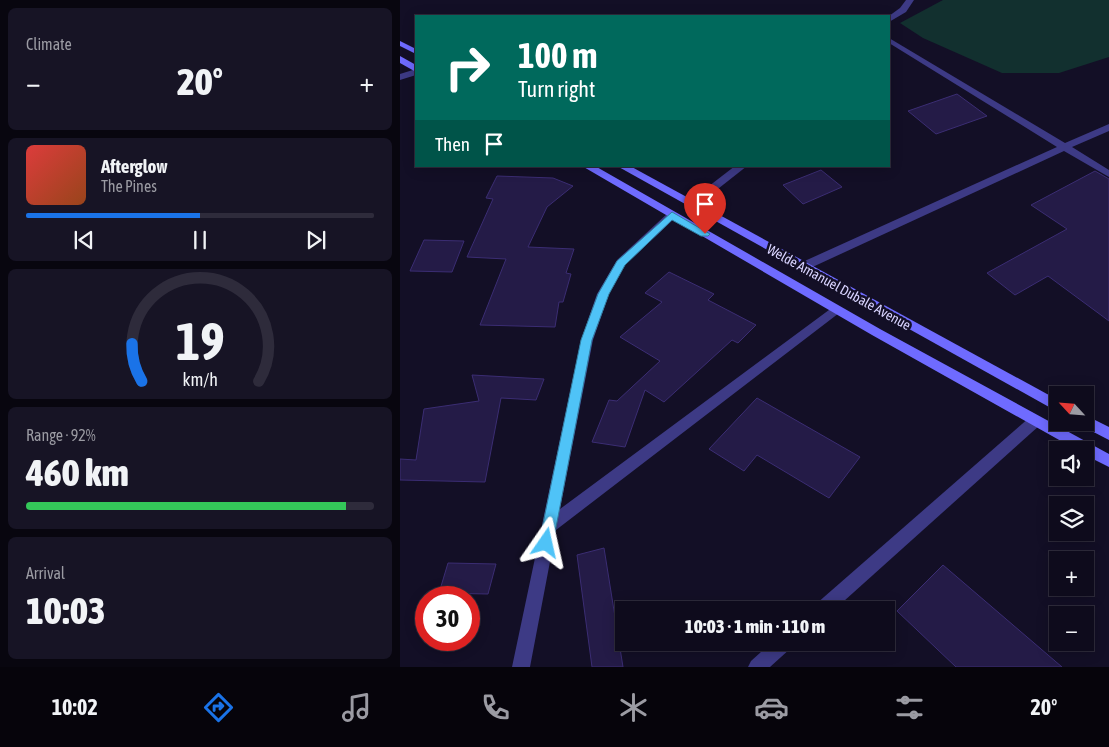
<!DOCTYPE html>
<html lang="en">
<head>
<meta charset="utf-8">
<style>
  :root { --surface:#0e0b1c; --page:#171425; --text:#f1f3f6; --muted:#9b9ba3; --line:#2e2b3b; --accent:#1a73e8 }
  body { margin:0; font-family:"Asap Condensed",sans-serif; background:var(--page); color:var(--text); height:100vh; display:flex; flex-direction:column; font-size:19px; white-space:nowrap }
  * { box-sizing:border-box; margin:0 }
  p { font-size:16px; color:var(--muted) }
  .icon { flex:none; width:28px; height:28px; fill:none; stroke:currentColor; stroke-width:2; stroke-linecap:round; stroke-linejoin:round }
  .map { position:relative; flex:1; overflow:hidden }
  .side { display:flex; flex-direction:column; gap:8px; padding:8px; background:#08060f; width:400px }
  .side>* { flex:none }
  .hud { position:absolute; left:15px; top:15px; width:475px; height:152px; border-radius:0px; box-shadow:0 2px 12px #0003,0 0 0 1px var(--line); background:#00695c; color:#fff; overflow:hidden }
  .needle { width:32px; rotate:296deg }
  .buttons { position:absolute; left:649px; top:386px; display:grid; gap:10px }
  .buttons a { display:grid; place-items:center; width:45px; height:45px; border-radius:0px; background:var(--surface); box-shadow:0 2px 12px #0003,0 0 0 1px var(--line); font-size:25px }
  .speed { position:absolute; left:15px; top:586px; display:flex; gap:10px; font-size:25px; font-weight:700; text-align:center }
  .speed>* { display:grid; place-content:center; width:65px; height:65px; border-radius:50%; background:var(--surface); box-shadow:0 2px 12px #0003,0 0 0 1px var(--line); line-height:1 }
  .speed .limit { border:8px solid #d22; background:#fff; color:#111 }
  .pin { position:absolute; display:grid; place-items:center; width:42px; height:42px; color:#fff; margin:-51px -21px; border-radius:50% 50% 50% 0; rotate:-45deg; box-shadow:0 0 5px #0007 }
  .pin .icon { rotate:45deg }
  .me { position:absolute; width:55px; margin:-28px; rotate:11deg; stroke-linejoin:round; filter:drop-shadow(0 0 4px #0008) }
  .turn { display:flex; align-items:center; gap:18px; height:105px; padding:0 20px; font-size:22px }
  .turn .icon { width:65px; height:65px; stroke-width:2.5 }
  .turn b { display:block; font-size:35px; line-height:42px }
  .then { display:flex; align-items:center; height:48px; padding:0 20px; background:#0003; gap:10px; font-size:19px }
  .big { font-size:38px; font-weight:800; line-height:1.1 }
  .side .widget { flex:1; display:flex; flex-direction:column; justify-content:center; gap:8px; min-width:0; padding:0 18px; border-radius:8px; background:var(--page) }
  .side .dial { align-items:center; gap:0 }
  .dial svg { height:130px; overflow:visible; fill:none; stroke:var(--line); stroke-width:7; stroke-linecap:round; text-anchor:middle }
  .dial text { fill:var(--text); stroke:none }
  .song { display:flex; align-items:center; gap:15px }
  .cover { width:60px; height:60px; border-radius:8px; background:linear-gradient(135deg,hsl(0 70% 55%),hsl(20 70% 35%)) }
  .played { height:5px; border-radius:2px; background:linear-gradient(90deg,var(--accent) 50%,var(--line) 50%) }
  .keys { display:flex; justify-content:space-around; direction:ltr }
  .heat { display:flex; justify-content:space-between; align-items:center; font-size:28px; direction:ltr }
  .charge { height:8px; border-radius:4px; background:linear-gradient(90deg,#34c759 92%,var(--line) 0) }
  .trip { position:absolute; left:215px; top:601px; width:280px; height:50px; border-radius:0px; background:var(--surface); box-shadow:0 2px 12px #0003,0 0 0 1px var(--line); font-weight:800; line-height:50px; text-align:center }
  .dock { display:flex; height:80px; justify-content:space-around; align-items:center; background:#06040b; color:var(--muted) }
  .dock .icon { width:35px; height:35px }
  .dock .selected { color:var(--accent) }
  .dock b { font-size:22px; color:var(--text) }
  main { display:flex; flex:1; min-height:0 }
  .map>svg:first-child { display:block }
  .green { fill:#12302f }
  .building { fill:#241b47; stroke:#3b2d73 }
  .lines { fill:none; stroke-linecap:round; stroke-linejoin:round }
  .lane { fill:#3d3a85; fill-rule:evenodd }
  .street { fill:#3d3a85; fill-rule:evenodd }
  .secondary { fill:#6f6bff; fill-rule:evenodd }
  .route { fill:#4fc3f7; stroke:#337fa1 }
  .labels { text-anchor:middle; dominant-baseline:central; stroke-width:5; stroke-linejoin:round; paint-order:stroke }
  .street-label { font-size:14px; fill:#d9d4ff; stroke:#130f26 }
</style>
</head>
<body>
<main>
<section class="side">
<div class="widget"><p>Climate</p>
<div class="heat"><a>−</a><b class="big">20°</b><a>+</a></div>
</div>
<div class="widget">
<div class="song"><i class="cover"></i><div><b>Afterglow</b><p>The Pines</p></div></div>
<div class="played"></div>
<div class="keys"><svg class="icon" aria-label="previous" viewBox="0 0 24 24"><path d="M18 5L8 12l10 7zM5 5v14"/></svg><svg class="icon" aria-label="pause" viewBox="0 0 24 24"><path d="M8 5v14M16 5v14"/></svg><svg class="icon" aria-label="next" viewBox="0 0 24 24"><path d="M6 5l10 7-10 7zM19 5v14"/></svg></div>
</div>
<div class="widget dial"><svg viewBox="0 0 100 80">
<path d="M14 69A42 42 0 1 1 86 69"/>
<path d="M14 69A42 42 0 0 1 8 46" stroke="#1a73e8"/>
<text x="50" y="56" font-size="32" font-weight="700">19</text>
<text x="50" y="72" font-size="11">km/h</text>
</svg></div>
<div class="widget"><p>Range · 92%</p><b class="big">460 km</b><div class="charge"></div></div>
<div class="widget"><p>Arrival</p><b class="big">10:03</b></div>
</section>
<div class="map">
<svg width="709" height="667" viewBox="0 0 709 667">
  <rect width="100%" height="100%" fill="#130f26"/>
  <polygon class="green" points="543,0 709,0 709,57 659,73 602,73 523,38 500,23"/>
  <g class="building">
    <polygon points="557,94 587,116 536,134 508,111"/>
    <polygon points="421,170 442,187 403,204 383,185"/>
    <polygon points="695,171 709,179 709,321 648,276 615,295 587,273 667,229 631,205"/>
    <polygon points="97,176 153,178 173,186 147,207 128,247 174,249 166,273 171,274 163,302 159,302 155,327 80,325 106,259 67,257 93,199 86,198"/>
    <polygon points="24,240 64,241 52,272 10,271"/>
    <polygon points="269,272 314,294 308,300 356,325 338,343 332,340 264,402 245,390 225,447 192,442 209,400 217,401 260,361 220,337 262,302 245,293"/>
    <polygon points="72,375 144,379 136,400 101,398 85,482 0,480 0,459 16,460 24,409 79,401"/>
    <polygon points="357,398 460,457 429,498 357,455 344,471 309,449"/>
    <polygon points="204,548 223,667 192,667 177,555"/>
    <polygon points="48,563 96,564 88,594 39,593"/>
    <polygon points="543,565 662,667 556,667 497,611"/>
  </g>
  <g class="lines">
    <polygon class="lane" points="335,166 347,166 295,207 287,207 287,203"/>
    <g class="street">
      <polygon points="506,0 514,0 506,12 489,22 489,16 500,8"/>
      <polygon points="489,38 665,143 709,124 709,131 672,147 709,170 709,177 664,151 406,270 398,270 396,267 398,264 657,147 489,43"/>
      <polygon points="16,69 16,75 0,80 0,74"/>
      <polygon points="272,212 277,215 276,217 225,265 209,294 193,340 160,509 433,307 441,307 443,310 156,530 130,667 112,667 181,340 197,294 217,260 268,213"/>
      <polygon points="635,415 640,417 642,421 640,425 434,610 414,610 416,604 630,417"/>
      <polygon points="372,642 393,642 391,648 370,667 348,667 351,661"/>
    </g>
    <g class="secondary">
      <polygon points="0,41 16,49 16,54 0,46"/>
      <polygon points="0,56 16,65 16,72 0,63"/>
      <polygon points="182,166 195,166 480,329 709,454 709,467 685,455 685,450 677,450 472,335"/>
      <polygon points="217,166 230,166 658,400 658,412"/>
      <polygon points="685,415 709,427 709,440 680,425 679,422 685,422"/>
    </g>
  </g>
  <polygon class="route" points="272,212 310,234 308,236 301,236 272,220 225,265 209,294 192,340 153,543 151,548 146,550 141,548 139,543 181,340 198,294 217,261"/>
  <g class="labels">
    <g class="street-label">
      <text transform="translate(439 287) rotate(29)">Welde Amanuel Dubale Avenue</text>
    </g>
  </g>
</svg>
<div class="buttons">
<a><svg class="needle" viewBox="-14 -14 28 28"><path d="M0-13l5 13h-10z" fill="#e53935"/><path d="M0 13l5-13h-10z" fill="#9b9ba3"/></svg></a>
<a><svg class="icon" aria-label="sound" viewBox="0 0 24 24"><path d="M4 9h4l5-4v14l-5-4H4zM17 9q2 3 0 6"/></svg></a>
<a><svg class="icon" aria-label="layers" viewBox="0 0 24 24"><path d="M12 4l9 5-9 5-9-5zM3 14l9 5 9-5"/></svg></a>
<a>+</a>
<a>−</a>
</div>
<div class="speed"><div class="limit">30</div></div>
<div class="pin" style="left:305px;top:234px;background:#d93025"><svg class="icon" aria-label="arrive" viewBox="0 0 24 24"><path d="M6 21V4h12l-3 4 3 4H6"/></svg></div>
<svg class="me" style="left:146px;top:543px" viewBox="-20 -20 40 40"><path d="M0-17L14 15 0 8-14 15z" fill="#4fc3f7" stroke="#fff" stroke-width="4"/></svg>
<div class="trip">10:03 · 1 min · 110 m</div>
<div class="hud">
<div class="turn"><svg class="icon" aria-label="right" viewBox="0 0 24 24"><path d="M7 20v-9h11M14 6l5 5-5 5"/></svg><div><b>100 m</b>Turn right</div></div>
<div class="then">Then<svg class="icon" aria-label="arrive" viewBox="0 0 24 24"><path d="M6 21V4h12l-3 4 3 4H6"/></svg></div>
</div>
</div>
</main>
<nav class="dock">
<b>10:02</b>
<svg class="icon selected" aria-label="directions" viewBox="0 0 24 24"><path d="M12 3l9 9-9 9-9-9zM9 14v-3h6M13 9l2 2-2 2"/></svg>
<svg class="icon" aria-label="music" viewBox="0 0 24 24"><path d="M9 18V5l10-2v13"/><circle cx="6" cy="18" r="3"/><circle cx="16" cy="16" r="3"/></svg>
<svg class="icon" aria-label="phone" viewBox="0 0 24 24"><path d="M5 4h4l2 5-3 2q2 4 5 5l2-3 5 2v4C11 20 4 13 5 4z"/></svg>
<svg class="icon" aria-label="climate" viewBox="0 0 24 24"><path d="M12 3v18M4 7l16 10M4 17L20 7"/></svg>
<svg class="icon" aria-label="car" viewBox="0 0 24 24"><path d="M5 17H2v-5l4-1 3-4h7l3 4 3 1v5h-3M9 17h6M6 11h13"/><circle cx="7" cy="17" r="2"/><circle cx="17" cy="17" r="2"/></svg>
<svg class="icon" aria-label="filters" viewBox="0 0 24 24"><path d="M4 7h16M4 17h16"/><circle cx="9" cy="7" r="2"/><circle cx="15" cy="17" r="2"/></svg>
<b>20°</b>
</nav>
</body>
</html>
